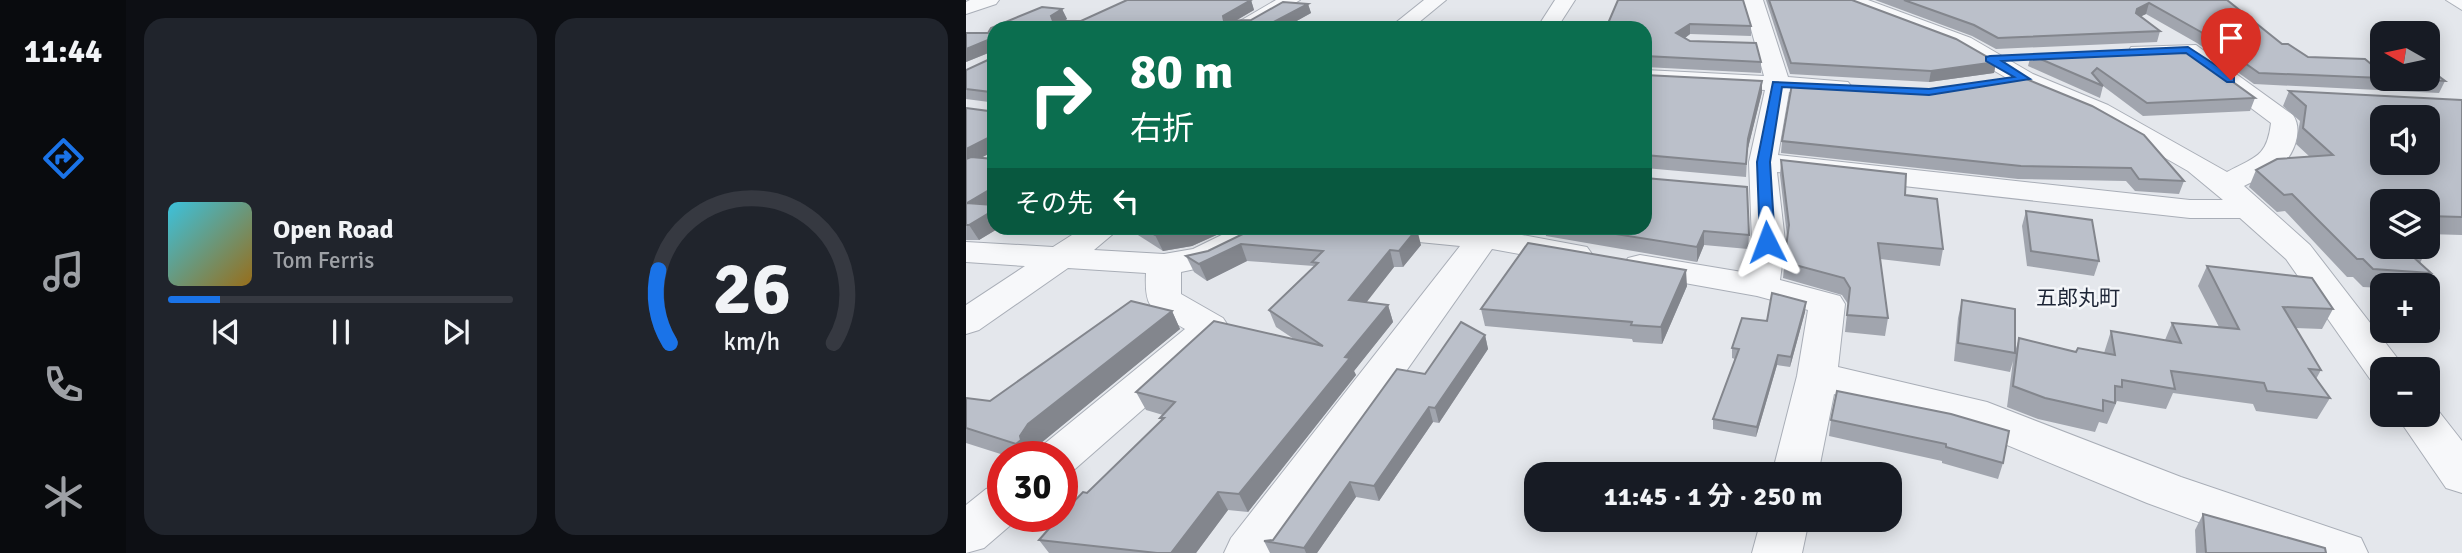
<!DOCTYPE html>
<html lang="ja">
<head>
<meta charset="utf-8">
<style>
  :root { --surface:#171b24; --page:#20242c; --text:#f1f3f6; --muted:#9ea1a6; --line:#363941; --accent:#1a73e8 }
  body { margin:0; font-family:Signika,"Noto Sans JP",sans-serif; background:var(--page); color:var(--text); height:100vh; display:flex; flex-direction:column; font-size:26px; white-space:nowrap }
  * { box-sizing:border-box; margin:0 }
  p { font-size:23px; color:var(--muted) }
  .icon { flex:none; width:38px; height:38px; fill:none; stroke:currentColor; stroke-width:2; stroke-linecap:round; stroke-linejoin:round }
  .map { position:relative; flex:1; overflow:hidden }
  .panel { display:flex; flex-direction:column; gap:18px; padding:18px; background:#0d0f14; width:840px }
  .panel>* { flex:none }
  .top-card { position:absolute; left:21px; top:21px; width:665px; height:214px; border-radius:21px; box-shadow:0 4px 18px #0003; background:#0b6e4f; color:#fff; overflow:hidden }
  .needle { width:46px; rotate:279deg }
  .fabs { position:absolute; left:1404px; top:21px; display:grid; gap:14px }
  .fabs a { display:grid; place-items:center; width:70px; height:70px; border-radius:14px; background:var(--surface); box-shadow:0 4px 18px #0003; font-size:35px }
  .speed { position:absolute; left:21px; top:441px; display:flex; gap:14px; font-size:35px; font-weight:700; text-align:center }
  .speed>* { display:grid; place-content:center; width:91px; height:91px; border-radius:50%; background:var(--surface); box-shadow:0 4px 18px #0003; line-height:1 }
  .speed .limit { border:10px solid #d22; background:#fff; color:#111 }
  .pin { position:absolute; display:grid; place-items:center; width:60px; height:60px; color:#fff; margin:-72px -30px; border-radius:50% 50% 50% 0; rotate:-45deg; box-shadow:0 0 7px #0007 }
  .pin .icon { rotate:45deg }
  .me { position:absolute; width:77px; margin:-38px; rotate:357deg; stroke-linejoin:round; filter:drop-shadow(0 0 5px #0008) }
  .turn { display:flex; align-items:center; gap:24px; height:147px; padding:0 28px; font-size:32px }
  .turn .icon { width:91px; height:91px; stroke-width:2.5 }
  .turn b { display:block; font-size:49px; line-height:60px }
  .then { display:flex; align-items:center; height:66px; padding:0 28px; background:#0003; gap:14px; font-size:26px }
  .panel .tile { flex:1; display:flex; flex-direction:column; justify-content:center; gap:10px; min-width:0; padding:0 24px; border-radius:21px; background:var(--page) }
  .panel .dial { align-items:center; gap:0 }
  .dial svg { height:182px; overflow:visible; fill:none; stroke:var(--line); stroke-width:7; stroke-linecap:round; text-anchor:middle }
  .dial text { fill:var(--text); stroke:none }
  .song { display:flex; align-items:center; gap:21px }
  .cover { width:84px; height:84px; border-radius:10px; background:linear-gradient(135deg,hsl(190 70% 55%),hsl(40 70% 35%)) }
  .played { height:7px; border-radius:4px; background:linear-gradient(90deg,var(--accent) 15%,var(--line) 15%) }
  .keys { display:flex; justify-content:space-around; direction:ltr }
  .panel .tiles { flex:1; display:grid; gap:18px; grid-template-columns:repeat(2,1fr) }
  .trip { position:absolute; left:558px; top:462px; width:378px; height:70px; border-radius:21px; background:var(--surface); box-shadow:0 4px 18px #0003; font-weight:700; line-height:70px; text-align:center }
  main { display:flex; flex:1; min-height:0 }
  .menu { display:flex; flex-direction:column; width:126px; justify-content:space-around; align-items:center; background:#090b0e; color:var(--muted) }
  .menu .icon { width:49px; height:49px }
  .menu .selected { color:var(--accent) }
  .menu b { font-size:32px; color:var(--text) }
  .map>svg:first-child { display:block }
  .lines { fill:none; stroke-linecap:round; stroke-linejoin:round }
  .street-casing { stroke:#a9aeb7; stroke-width:2 }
  .street { fill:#f7f8fa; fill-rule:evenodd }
  .wall { fill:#a1a5ae }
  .shaded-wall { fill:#83868d }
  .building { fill:#bbc0ca; stroke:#83868d; stroke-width:2; fill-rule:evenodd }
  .route { fill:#1a73e8; stroke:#114b97; stroke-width:2 }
  .labels { text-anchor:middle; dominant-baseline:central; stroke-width:5; stroke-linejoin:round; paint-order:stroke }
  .quarter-label { font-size:21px; fill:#1d2536; stroke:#f4f6f9 }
</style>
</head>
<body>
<main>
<nav class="menu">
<b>11:44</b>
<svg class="icon selected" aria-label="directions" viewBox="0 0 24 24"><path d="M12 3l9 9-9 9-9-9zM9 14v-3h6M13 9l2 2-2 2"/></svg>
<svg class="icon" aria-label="music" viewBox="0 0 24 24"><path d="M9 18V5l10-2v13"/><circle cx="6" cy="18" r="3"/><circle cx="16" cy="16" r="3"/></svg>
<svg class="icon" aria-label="phone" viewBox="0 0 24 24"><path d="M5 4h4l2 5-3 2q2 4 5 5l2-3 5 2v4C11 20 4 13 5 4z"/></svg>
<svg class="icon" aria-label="climate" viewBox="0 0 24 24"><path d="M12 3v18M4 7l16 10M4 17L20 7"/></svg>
</nav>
<section class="panel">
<div class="tiles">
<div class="tile">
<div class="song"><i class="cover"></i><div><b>Open Road</b><p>Tom Ferris</p></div></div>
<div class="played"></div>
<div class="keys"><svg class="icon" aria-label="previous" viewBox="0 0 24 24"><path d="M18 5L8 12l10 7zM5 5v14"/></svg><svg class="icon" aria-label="pause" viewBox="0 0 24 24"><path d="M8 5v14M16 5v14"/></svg><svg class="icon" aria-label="next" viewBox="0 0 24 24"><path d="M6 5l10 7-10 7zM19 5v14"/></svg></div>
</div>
<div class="tile dial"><svg viewBox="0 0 100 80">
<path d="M14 69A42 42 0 1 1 86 69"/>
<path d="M14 69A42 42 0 0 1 9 37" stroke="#1a73e8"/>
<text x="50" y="56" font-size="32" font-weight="700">26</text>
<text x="50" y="72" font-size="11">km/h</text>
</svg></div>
</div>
</section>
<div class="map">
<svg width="1496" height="553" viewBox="0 0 1496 553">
  <rect width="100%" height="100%" fill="#e4e7ec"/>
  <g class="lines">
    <g class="street-casing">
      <g id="street">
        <polygon points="4,0 33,0 30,4 0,14 0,2"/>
        <polygon points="310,0 334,0 287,28 262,28"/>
        <polygon points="458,0 480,0 446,28 423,28"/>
        <polygon points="589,0 609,0 591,28 571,28"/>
        <path d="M777,0H797L822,77L882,82L886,87L882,92H823L812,155L1224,200H1257L1222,171L1124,115L1051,84L989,48L877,4L874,0H902L1005,38L1067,74L1142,105L1261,172C1289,157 1301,157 1305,123L1217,57L1173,59L1162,52L1165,47L1230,45L1327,115C1338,131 1327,156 1314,167C1305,175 1289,180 1278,186L1344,245L1432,359L1438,369H1416V382L1404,379L1320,259L1274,218H1224L811,172L819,241L814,280L874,296L879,304L872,367L1021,402L1215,477L1395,538L1402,553H1317L1181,503L995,426L868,394L852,474H806L831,376L842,310L791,296L674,275L662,272L657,265L662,258L674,255L782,273L786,241L783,162L799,90L679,84V70L798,76Z"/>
        <polygon points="1480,0 1496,0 1496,10"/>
        <path d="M117,228H154L128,250L198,254L227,249L270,228H310L305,235L248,265L215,272V294L257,318L263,327L224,368L109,469L96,473V457H70L77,445L219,329C188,309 178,313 180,273L102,268L13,330L0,334V305L59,266L0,262V242L87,247Z"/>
        <polygon points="396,228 543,228 540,232 621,247 626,254 621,261 609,264 526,249 312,553 258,553 265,538 494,246 412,238 401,235"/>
        <polygon points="1461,402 1467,404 1496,441 1496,493 1480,488 1430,415 1461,415"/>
        <polygon points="37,484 37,516 54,517 18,548 0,553 0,505 20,489"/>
        <polygon points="795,520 843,520 836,553 786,553"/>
      </g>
    </g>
    <use href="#street" class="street"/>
  </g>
  <g class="wall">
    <polygon points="161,0 285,0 288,10 270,20 285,20 317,2 342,4 345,13 318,28 28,28 28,151 15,158 28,159 28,228 33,228 13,240 0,240 0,108 23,111 23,102 0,99 0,70 24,59 25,52 0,62 0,33 22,33 25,28 76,7 96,9 101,19 98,21 115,21"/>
    <polygon points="652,0 785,26 785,36 724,34 719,38 724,41 795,62 795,73 679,67 679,28"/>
    <polygon points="800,0 886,0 1030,62 1028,73 963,82 824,74"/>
    <polygon points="909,0 1261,0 1316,44 1342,57 1479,81 1473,93 1288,84 1231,43 1180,14 1175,16 1194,31 1191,42 1030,49 1006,36"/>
    <polygon points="1065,55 1289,98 1284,111 1177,116 1137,86 1134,98 1062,66"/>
    <polygon points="679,75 796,81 796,92 781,152 780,177 679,168"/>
    <polygon points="826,84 1218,181 1213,194 1169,191 1160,181 1052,179 815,153 816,141"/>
    <polygon points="1323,91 1496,100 1496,235 1461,234 1461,201 1416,201 1416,247 1458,255 1454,263 1465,273 1457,285 1416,285 1416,288 1397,287 1387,277 1381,277 1319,211 1311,212 1283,187 1290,170 1344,157 1330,144 1334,121 1317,106"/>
    <polygon points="815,160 939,195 977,249 974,266 914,259 922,318 919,336 879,332 882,304 876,295 817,278 821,236 814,175"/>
    <polygon points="679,178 783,235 782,249 738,245 731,262 580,236 579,228 679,228"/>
    <polygon points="1060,211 1133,261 1128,276 1061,266 1056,226"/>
    <polygon points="161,228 266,228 226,246 197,251"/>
    <polygon points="289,228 455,245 437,267 428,267 400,302 422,305 427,322 388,371 390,375 282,512 262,510 230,553 83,553 73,540 196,421 194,418 197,415 180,410 170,392 328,339 310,327 303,310 348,266 281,261 241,281 228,272 220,256 242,251"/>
    <polygon points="1241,266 1367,309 1356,329 1329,328 1355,370 1350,379 1364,398 1351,419 1290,411 1287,404 1207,393 1200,409 1151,401 1141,424 1133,422 1129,432 1072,419 1041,407 1047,361 1044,372 988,361 992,318 996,300 1049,352 1053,338 1110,352 1138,353 1145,331 1199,340 1206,323 1253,327 1232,286"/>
    <polygon points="721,286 696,344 667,342 666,339 519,326 515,309"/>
    <polygon points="206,311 214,329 75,443 68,457 44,457 0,443 0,398 24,401"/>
    <polygon points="839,312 824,367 811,365 790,437 747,429 747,419 769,359 766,358 766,348 801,321"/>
    <polygon points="519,335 522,349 473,423 467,422 413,501 390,497 351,553 304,553 298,541 307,540 459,374"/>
    <polygon points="871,391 1037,463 1032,479 976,463 976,461 863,436 865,420"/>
    <polygon points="1237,514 1360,553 1230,553 1229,530"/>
  </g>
  <g class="shaded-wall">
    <polygon points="285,0 288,10 261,26 257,16"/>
    <polygon points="1183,3 1180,14 1168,20 1171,9"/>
    <polygon points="342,4 345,13 318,28 296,28"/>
    <polygon points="96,9 101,19 90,26 85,16"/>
    <polygon points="724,24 724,34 711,44 710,33"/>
    <polygon points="22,40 27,51 0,62 0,49"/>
    <polygon points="1030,62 1028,73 963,82 965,71"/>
    <polygon points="796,81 796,92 781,152 780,177 782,139"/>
    <polygon points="28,135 28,151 1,165 0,163 0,149"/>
    <polygon points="28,187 28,207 1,203"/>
    <polygon points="28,210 28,228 33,228 13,240 3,225"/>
    <polygon points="226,228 266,228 226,246 197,251 189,235"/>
    <polygon points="451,229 455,245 437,267 433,251"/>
    <polygon points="738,231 738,245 731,262 731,247"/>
    <polygon points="275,244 281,261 241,281 233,264"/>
    <polygon points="424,250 428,267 389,317 383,300"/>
    <polygon points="720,270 721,286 696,344 695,327"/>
    <polygon points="840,302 839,312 824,367 825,357"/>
    <polygon points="422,305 427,322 388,371 390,375 282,512 273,494 379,357"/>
    <polygon points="206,311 214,329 75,443 68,457 59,457 50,444 62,424"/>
    <polygon points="519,335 522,349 473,423 469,408"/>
    <polygon points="812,355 811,365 790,437 791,427"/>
    <polygon points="463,407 467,422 413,501 408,486"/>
    <polygon points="384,482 390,497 351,553 340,553 338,548"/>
    <polygon points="252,492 262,510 230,553 205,553"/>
  </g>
  <g class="building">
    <polygon points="161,0 285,0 257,16 258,21 285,20 317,2 342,4 296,28 242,28 205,25 198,28 28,28 28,109 25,110 28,111 28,135 0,149 0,108 23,111 24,92 0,89 0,70 24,59 25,43 22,40 0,49 0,33 22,33 25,28 76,7 96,9 85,16 87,21 115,21"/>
    <polygon points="652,0 777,0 785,26 724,24 710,33 724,41 790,43 795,62 679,56 679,28 640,28"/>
    <polygon points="803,0 886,0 990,39 1030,62 965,71 825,63"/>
    <polygon points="938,0 1261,0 1316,44 1322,44 1342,57 1399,59 1411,69 1416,69 1416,78 1293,73 1235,32 1183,3 1171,9 1170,13 1194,31 1032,38 1008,25"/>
    <polygon points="1220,48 1289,98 1181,103 1131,68 1126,73 1137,86 1065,55"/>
    <polygon points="1461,72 1467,72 1479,81 1423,79 1461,79"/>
    <polygon points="679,75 796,81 782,139 780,164 679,155"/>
    <polygon points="1058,78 1126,106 1178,135 1218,181 1173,179 1165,168 1055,166 816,141 826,84 965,90"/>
    <path d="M1323,91L1496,100V217L1461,216V201H1416V247H1449L1458,255H1445L1465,273L1407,269L1397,259H1391L1326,194L1318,195L1290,170L1311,159L1367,155L1337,128L1340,106ZM1416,117H1461V163H1416Z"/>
    <polygon points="5,157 28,159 28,187 1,203 28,205 28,210 3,225 0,225 0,159"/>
    <polygon points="815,160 940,174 939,195 971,199 977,249 912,243 922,318 881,315 884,288 878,278 818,262 823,225"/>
    <polygon points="679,178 781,187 783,235 738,231 731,247 612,228 679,228"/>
    <polygon points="1060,211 1126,220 1133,261 1065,251"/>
    <polygon points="177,228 226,228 219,231 189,235"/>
    <polygon points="289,228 440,228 451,229 433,251 424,250 383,300 422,305 379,357 384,358 273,494 252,492 205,553 191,553 73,540 94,516 96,516 96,514 117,492 121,493 198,418 194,418 209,402 170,392 248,321 357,346 303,310 352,263 346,262 357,251 275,244 233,264 220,256 242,251"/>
    <polygon points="562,243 720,270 695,327 665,325 666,322 515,309"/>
    <polygon points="1241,266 1346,278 1367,309 1317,307 1355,370 1343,369 1364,398 1301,391 1298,383 1205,371 1209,389 1156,380 1156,387 1149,386 1149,403 1137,400 1137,411 1079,398 1047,386 1053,338 1110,352 1112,348 1149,355 1145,331 1215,343 1206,323 1273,329"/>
    <polygon points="806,293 840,302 825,357 812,355 791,427 747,419 773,349 766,348 776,318 801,321"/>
    <polygon points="996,300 1049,309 1049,353 992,343"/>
    <polygon points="165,301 206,311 62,424 54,436 55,440 50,444 0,428 0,398 24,401"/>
    <polygon points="495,322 519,335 469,408 463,407 408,486 384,482 338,548 298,541 307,540 431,369 459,374"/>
    <polygon points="871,391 985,414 1043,431 1037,463 980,447 980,444 865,420"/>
    <polygon points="1237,514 1359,548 1360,553 1240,553"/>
  </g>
  <polygon class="route" points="1222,47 1268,77 1268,82 1261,82 1220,53 1036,61 1064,79 963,95 816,87 804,162 809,242 801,246 794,242 791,162 807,82 963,89 1048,77 1020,61 1020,57 1024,56"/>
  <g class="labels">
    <g class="quarter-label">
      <text x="1112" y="298">五郎丸町</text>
    </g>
  </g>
</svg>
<div class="fabs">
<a><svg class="needle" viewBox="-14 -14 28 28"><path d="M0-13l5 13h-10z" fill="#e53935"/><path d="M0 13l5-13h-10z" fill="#9ea1a6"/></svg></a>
<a><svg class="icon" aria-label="sound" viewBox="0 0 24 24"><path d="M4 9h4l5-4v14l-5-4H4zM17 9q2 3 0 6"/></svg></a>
<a><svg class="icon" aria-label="layers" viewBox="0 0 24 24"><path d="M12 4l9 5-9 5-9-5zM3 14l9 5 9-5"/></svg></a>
<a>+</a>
<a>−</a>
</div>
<div class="speed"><div class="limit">30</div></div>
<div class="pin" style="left:1265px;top:80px;background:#d93025"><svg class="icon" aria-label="arrive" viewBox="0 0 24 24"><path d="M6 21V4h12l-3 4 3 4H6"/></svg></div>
<svg class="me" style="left:801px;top:242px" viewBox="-20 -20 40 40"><path d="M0-17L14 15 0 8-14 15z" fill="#1a73e8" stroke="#fff" stroke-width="4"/></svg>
<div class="trip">11:45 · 1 分 · 250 m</div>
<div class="top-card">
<div class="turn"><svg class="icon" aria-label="right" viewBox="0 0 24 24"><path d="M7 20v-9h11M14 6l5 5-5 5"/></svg><div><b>80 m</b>右折</div></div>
<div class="then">その先<svg class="icon" aria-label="left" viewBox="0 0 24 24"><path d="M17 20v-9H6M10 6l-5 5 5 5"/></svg></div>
</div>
</div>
</main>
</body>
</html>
